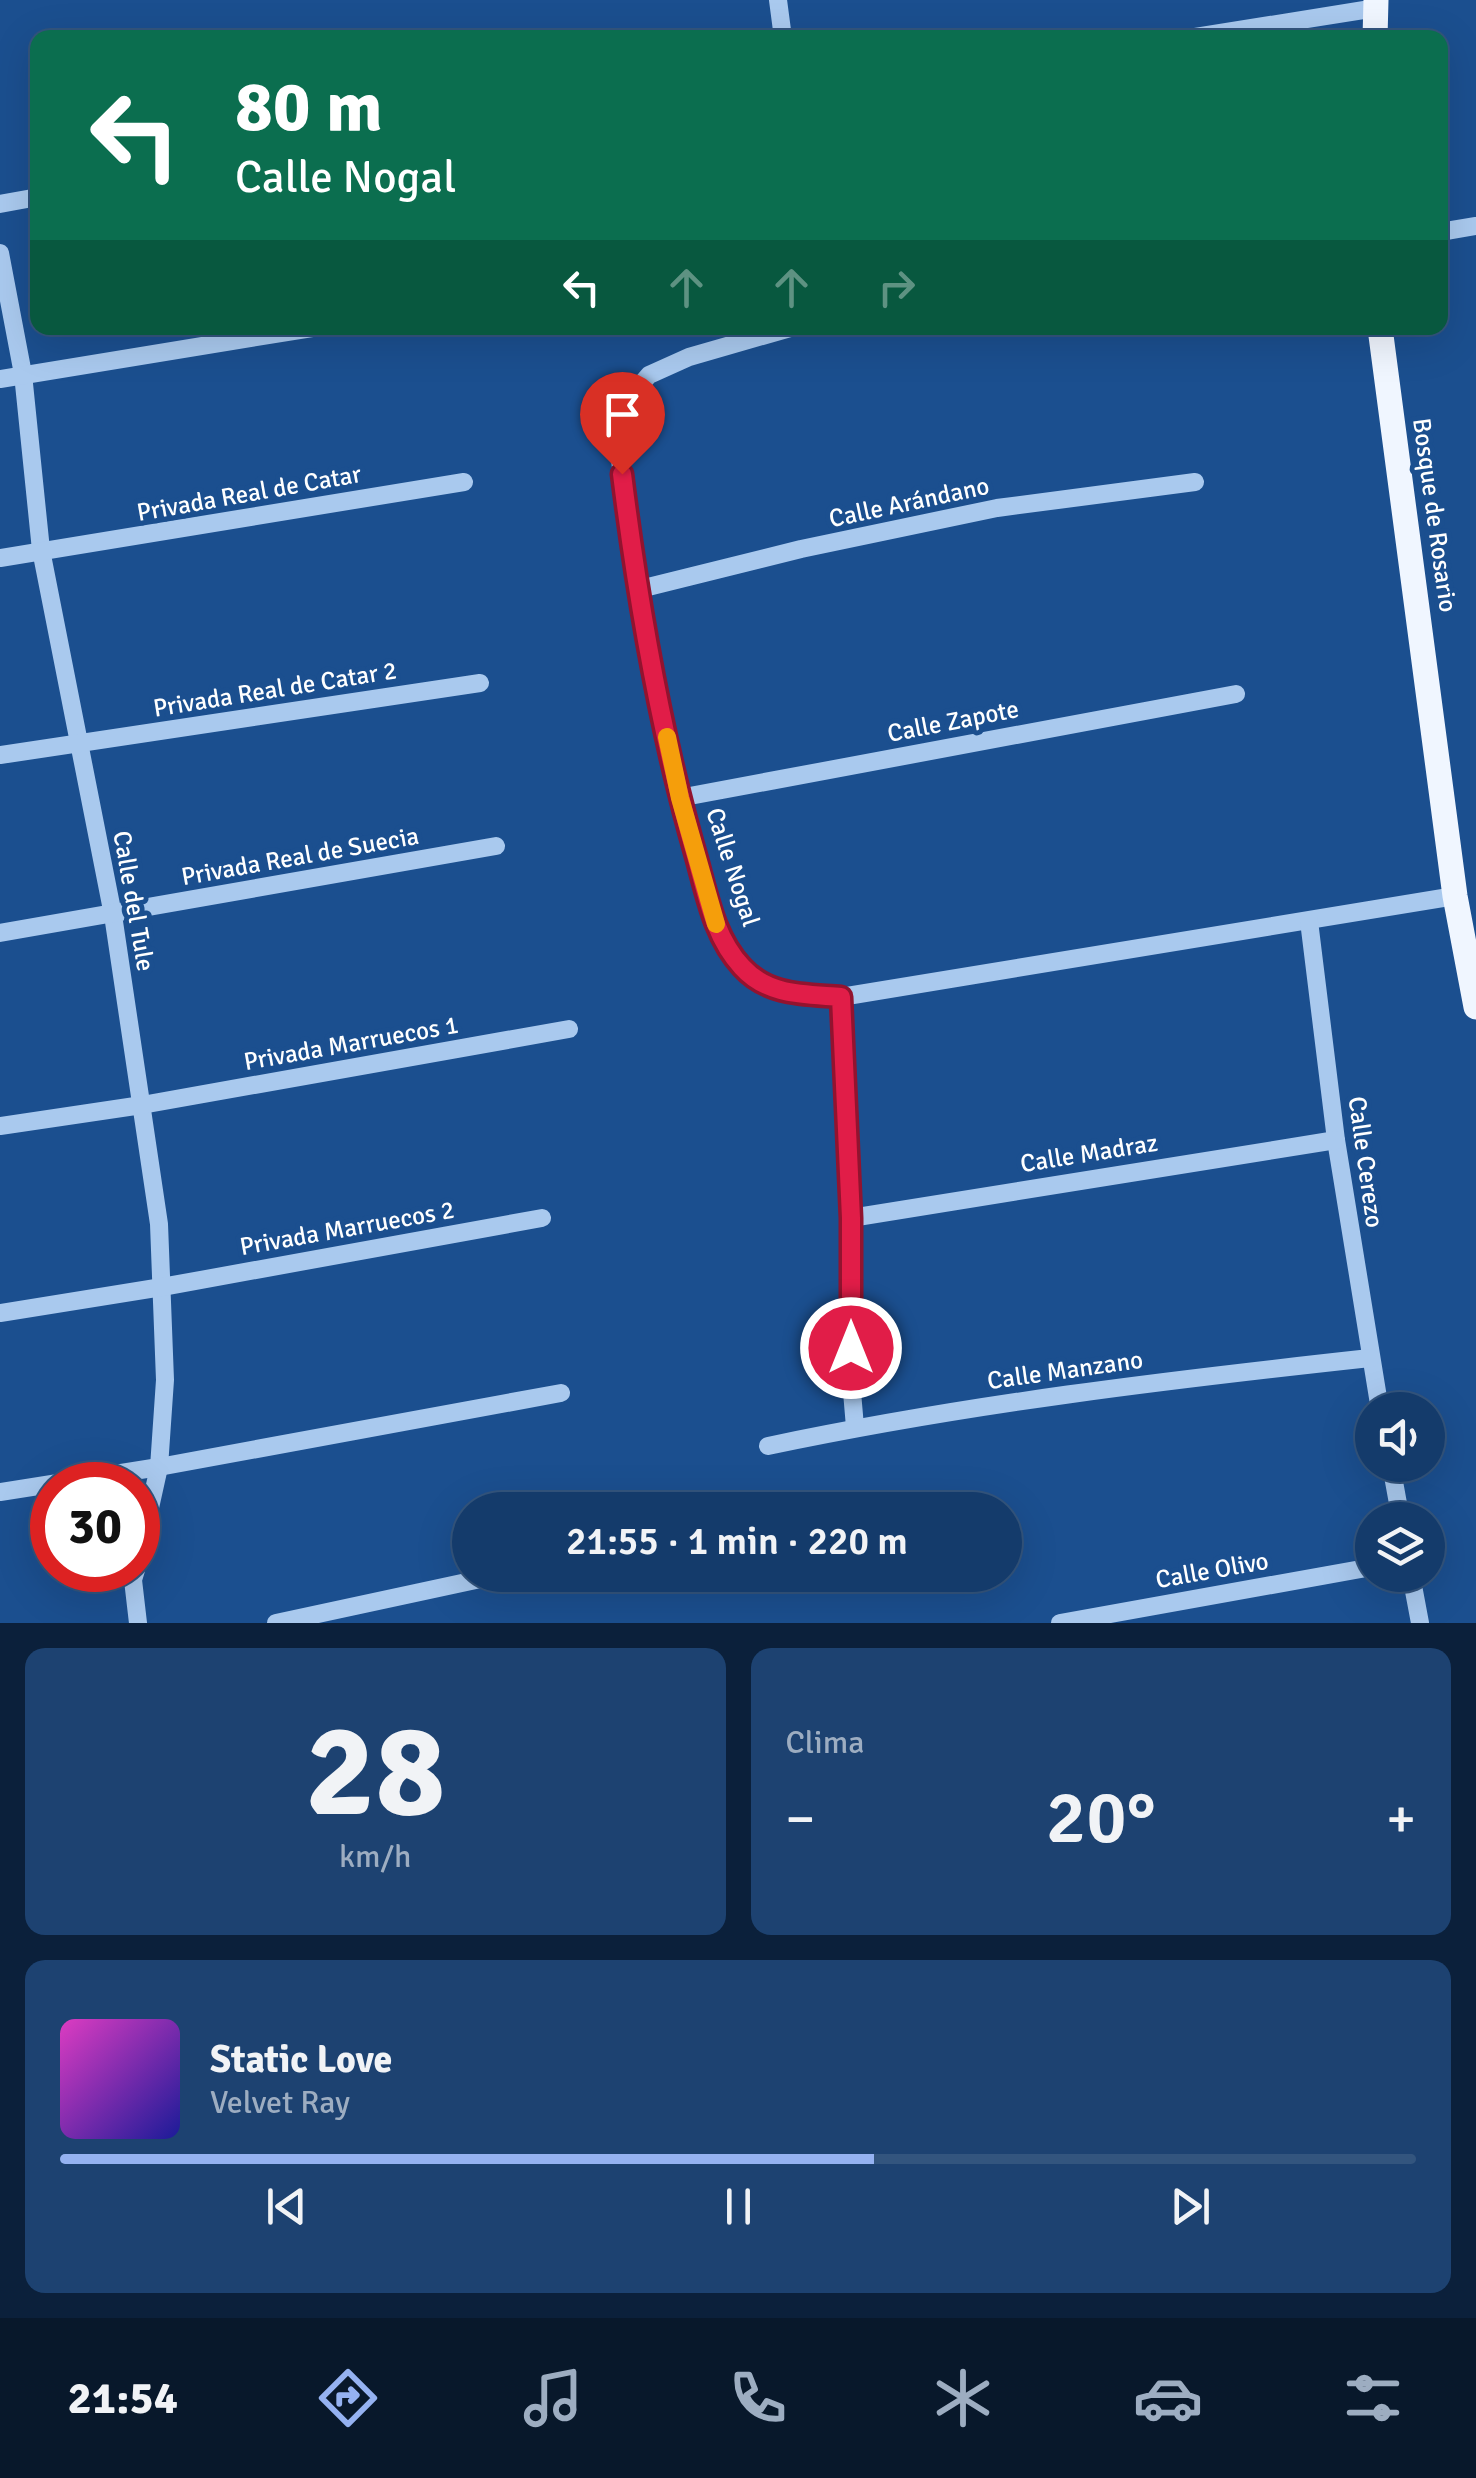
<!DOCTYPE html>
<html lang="es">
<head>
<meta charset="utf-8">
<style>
  :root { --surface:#143b6b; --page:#1d4271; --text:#f1f3f6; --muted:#9dadc1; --line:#33557e; --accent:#95b2f1 }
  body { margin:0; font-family:Signika,sans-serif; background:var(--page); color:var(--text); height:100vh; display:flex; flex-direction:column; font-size:38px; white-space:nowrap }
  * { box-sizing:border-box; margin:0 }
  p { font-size:32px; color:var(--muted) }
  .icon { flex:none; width:55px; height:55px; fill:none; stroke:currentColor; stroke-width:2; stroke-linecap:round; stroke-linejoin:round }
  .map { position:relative; height:1623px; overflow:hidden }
  .side { display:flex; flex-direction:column; gap:25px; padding:25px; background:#0b203b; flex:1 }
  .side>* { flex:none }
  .hud { position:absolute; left:30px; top:30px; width:1418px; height:305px; border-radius:20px; box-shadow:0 10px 40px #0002,0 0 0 2px var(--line); background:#0b6e4f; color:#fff; overflow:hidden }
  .buttons { position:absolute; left:1355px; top:1392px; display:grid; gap:20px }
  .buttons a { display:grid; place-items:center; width:90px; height:90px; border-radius:50%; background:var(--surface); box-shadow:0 10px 40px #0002,0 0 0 2px var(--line); font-size:50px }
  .speed { position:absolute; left:30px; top:1462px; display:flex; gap:20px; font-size:50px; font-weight:700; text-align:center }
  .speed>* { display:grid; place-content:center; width:130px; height:130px; border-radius:50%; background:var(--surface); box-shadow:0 10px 40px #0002,0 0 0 2px var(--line); line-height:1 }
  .speed .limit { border:15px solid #d22; background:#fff; color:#111 }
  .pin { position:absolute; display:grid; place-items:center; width:85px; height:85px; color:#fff; margin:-102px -42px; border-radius:50% 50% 50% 0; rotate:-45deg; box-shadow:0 0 10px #0007 }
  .pin .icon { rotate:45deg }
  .me { position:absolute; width:110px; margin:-55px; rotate:0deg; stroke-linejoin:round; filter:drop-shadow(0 0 8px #0008) }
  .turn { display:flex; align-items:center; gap:35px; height:210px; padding:0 40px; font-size:45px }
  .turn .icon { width:130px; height:130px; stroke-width:2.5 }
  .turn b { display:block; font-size:70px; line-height:85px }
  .lanes { display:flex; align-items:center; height:95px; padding:0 40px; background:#0003; justify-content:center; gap:50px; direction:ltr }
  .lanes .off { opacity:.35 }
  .big { font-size:75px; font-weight:600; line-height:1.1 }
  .side .widget { flex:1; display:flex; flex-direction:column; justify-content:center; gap:15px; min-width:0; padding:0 35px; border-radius:20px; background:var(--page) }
  .side .dial { align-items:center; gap:0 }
  .dial b { font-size:130px; line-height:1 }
  .song { display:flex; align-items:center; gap:30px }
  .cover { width:120px; height:120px; border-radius:15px; background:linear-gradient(135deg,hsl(310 70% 55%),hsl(240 70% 35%)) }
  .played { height:10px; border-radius:5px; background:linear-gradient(90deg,var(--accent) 60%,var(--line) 60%) }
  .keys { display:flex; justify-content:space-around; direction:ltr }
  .heat { display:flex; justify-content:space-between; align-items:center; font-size:55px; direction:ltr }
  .side .tiles { flex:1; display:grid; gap:25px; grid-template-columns:1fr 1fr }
  .widget:last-child { grid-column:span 2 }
  .trip { position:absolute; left:452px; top:1492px; width:570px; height:100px; border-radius:50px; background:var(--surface); box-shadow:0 10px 40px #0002,0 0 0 2px var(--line); font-weight:600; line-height:100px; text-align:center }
  .dock { display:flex; height:160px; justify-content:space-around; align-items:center; background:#08182b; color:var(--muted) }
  .dock .icon { width:70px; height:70px }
  .dock .active { color:var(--accent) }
  .dock b { font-size:45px; color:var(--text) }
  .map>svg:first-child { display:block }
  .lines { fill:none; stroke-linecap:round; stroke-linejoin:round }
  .minor { stroke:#a9c9ee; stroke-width:18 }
  .major { stroke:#f0f6ff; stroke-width:25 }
  .route-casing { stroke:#92132f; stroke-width:25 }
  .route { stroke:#e11d48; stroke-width:18 }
  .slow { stroke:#f59e0b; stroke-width:18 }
  .labels { text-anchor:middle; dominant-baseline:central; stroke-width:10; stroke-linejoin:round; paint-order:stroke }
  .street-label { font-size:25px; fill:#fff; stroke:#1b4f8f }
</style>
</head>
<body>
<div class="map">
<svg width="1476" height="1623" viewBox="0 0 1476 1623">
  <rect width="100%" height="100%" fill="#1b4f8f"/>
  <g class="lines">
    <g class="minor">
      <polyline points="778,0 783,38"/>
      <polyline points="1189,38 1376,8"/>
      <polyline points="0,204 38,197"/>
      <polyline points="1440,232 1476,226"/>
      <polyline points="0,253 23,374 41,550 113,915 159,1224 165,1380 159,1467 138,1562"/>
      <polyline points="790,328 689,357 649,375 625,403 617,435 636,590 679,798 718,935 744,969 781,993 841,997 1455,896"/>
      <polyline points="0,379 312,328"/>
      <polyline points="0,558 464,482"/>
      <polyline points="636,590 801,549 997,508 1195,482"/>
      <polyline points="0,755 480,683"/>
      <polyline points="679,798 1236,694"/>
      <polyline points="1309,921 1336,1140 1380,1410"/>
      <polyline points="0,933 496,846"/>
      <polyline points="841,997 851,1218 851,1380 855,1427"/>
      <polyline points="0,1126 142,1105 569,1029"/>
      <polyline points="851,1218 1336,1140"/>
      <polyline points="0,1313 162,1287 542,1218"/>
      <path d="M768,1446C967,1404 1168,1380 1370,1358"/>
      <polyline points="1391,1465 1401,1520"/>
      <polyline points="0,1492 159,1467 561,1393"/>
      <polyline points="136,1570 133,1580 138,1623"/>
      <polyline points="1411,1575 1420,1623"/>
      <polyline points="276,1623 499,1575"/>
      <polyline points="1060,1623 1372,1567"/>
    </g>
    <g class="major">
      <polyline points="1375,38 1376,0"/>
      <polyline points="1380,328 1455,896 1476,1007"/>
    </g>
  </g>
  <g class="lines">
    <g class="route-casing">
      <path id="route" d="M622,474C638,602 660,731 696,856C707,895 714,937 742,967C768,996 805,994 841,997L851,1218V1348"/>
    </g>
    <use href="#route" class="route"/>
    <polyline class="slow" points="667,737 680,798 716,924"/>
  </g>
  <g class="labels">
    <g class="street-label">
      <text transform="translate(249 493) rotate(-10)">Privada Real de Catar</text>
      <text transform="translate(909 502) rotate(-12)">Calle Arándano</text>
      <text transform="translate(1435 515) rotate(82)">Bosque de Rosario</text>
      <text transform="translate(275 689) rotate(-9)">Privada Real de Catar 2</text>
      <text transform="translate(953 721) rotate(-11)">Calle Zapote</text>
      <text transform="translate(300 856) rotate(-10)">Privada Real de Suecia</text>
      <text transform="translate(733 867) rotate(72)">Calle Nogal</text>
      <text transform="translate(134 901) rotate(80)">Calle del Tule</text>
      <text transform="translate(351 1043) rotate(-10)">Privada Marruecos 1</text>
      <text transform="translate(1089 1153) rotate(-9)">Calle Madraz</text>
      <text transform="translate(1366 1162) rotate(82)">Calle Cerezo</text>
      <text transform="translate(347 1228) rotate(-10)">Privada Marruecos 2</text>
      <text transform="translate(1065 1370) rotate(-8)">Calle Manzano</text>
      <text transform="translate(1212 1570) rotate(-10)">Calle Olivo</text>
    </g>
  </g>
</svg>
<div class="buttons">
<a><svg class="icon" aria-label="sound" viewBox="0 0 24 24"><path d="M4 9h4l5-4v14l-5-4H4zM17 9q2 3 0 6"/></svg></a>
<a><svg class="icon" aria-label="layers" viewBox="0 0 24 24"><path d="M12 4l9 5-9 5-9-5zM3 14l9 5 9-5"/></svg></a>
</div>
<div class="speed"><div class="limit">30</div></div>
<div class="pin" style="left:622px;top:474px;background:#d93025"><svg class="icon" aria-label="arrive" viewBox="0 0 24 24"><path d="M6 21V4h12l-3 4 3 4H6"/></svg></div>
<svg class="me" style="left:851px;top:1348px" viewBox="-20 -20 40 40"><circle r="17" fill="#e11d48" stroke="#fff" stroke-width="3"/><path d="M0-11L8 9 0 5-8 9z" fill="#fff"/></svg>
<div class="trip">21:55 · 1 min · 220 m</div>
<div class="hud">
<div class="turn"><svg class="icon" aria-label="left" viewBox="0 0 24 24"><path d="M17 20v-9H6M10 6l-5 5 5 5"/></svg><div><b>80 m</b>Calle Nogal</div></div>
<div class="lanes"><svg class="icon" aria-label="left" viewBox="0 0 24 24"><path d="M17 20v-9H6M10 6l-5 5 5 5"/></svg><svg class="icon off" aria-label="ahead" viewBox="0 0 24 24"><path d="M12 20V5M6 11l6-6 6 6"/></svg><svg class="icon off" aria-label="ahead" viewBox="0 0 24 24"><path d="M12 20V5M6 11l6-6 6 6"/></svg><svg class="icon off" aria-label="right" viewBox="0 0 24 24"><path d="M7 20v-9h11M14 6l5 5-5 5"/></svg></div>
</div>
</div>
<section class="side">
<div class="tiles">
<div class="widget dial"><b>28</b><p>km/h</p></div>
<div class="widget"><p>Clima</p>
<div class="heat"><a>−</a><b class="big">20°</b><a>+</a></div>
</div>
<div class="widget">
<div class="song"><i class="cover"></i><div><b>Static Love</b><p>Velvet Ray</p></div></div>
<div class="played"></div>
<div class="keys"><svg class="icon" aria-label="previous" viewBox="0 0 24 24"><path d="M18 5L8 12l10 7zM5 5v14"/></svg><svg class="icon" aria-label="pause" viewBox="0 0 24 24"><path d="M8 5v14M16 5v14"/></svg><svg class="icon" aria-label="next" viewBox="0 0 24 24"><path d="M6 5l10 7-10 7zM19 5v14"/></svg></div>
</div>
</div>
</section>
<nav class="dock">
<b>21:54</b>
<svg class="icon active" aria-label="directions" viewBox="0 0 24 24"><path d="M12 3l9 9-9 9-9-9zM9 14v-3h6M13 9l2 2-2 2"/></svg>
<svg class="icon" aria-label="music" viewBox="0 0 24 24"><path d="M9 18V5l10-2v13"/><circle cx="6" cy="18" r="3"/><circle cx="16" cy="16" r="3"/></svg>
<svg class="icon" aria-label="phone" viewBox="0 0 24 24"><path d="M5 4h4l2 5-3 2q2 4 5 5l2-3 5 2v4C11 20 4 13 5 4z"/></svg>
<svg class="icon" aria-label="climate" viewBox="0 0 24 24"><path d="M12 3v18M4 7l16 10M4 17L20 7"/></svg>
<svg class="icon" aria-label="car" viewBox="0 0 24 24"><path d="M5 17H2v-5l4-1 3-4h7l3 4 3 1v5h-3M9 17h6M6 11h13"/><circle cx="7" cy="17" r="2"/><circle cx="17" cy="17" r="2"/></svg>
<svg class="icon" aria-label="filters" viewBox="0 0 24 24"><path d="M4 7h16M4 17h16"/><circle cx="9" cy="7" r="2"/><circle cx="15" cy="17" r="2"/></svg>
</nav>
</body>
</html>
